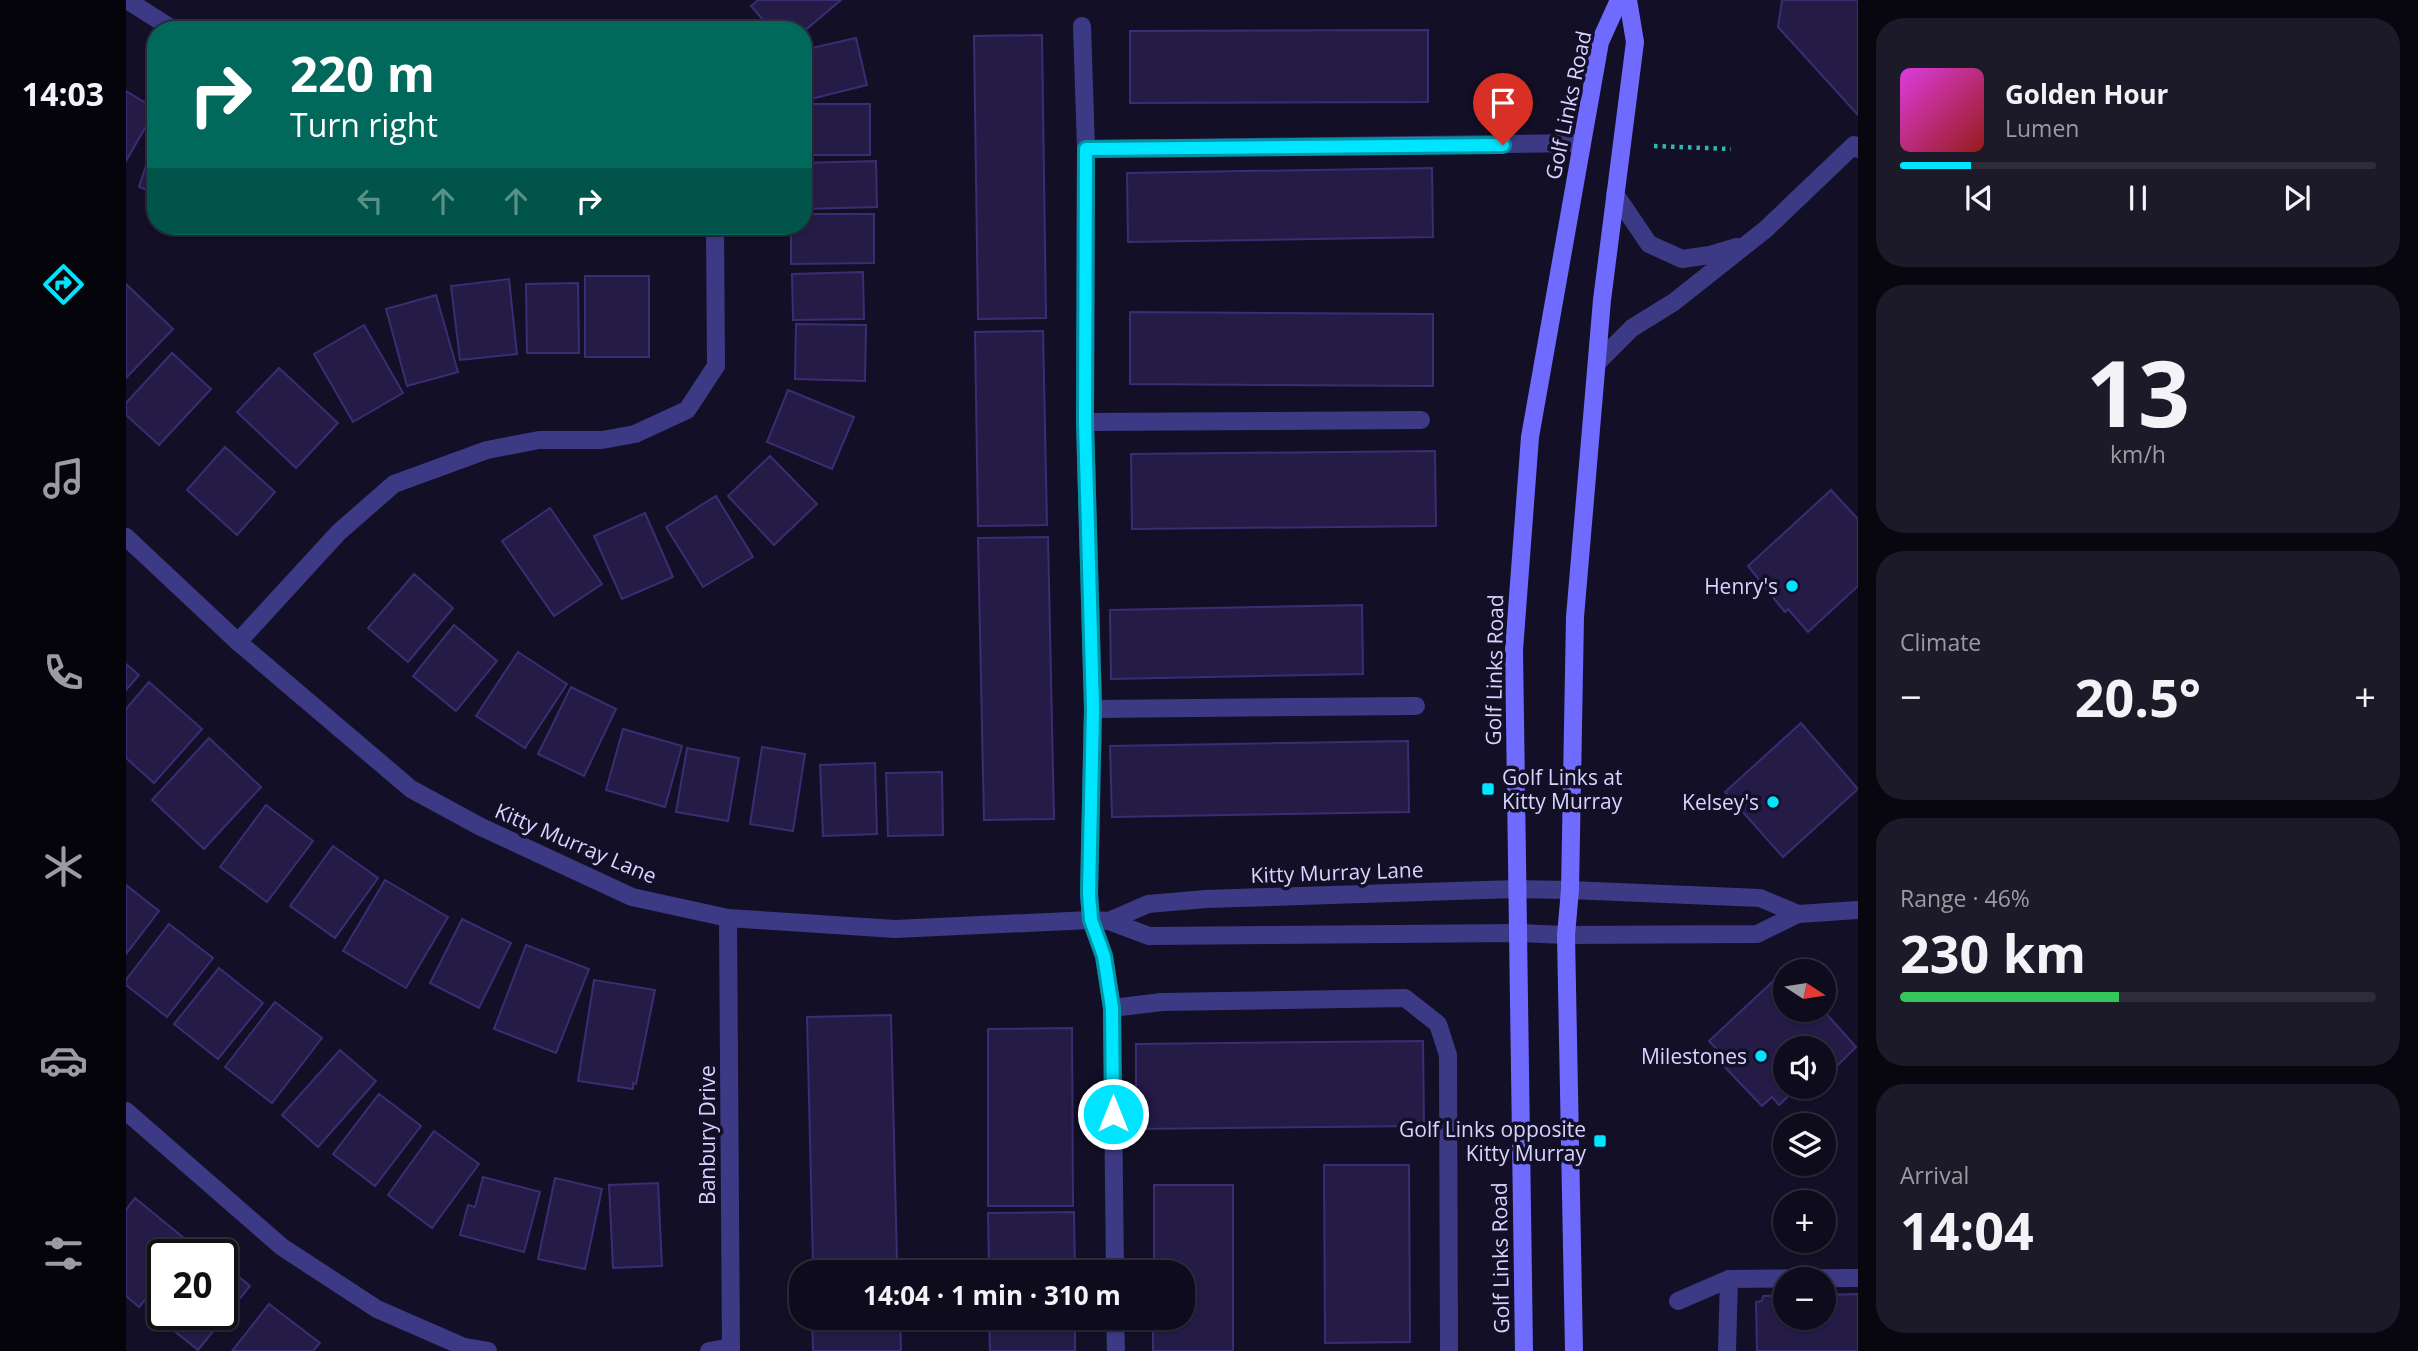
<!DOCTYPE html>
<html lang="en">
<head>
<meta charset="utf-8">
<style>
  :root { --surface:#0e0b1c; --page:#1c1929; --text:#f1f3f6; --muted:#9b9ba3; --line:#2e2b3b; --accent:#00e5ff }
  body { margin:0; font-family:"Open Sans",sans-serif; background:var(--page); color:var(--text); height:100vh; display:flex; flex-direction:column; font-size:26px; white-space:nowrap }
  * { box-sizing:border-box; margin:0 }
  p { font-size:23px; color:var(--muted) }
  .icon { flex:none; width:38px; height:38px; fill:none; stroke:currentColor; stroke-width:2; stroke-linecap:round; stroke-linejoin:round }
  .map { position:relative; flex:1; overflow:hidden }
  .drawer { display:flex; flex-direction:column; gap:18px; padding:18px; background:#08060f; width:560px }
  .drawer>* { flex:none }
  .guide { position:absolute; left:21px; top:21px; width:665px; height:214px; border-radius:28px; box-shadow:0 2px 5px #0004,0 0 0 2px var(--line); background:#00695c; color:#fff; overflow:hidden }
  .needle { width:46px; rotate:102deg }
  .controls { position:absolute; left:1647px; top:959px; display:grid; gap:14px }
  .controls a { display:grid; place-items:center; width:63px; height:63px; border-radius:50%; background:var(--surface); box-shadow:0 2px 5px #0004,0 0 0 2px var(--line); font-size:35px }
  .speed { position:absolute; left:21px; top:1239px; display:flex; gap:14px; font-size:35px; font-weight:700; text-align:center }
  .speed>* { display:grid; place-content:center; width:91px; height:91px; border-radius:50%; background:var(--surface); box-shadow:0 2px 5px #0004,0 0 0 2px var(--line); line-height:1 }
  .speed .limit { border:4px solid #111; border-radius:10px; background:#fff; color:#111 }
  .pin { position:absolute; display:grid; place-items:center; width:60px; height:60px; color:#fff; margin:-72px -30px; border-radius:50% 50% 50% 0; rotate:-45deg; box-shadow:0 0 7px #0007 }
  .pin .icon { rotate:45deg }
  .me { position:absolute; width:77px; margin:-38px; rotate:0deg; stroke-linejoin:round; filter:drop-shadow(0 0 5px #0008) }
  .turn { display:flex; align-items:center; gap:24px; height:147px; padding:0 28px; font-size:32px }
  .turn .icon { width:91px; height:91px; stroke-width:2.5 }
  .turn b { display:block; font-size:49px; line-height:60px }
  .lanes { display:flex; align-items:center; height:66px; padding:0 28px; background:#0003; justify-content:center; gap:35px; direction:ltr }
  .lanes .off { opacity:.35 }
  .big { font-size:52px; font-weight:700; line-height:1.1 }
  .drawer .card { flex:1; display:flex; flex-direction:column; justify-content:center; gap:10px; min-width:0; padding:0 24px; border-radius:28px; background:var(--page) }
  .drawer .dial { align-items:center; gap:0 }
  .dial b { font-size:91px; line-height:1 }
  .song { display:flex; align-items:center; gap:21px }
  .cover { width:84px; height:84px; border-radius:10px; background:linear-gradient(135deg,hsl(300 70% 55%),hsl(0 70% 35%)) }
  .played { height:7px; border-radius:4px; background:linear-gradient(90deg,var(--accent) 15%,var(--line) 15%) }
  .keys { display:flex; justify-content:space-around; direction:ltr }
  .heat { display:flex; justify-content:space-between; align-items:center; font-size:38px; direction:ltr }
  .charge { height:10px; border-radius:5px; background:linear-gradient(90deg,#34c759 46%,var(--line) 0) }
  .trip { position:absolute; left:663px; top:1260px; width:406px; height:70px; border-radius:28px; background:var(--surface); box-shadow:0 2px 5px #0004,0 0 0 2px var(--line); font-weight:700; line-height:70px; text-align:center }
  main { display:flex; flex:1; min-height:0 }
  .tab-bar { display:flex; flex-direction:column; width:126px; justify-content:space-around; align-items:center; background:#06040b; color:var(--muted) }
  .tab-bar .icon { width:49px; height:49px }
  .tab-bar .selected { color:var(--accent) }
  .tab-bar b { font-size:32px; color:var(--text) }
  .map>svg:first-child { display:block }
  .building { fill:#241b47; stroke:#3b2d73; stroke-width:2 }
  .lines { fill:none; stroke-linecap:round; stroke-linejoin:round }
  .path { stroke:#2fb8b0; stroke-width:4.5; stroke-dasharray:3.5 5; stroke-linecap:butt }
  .service { stroke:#3d3a85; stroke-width:18 }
  .minor { stroke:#3d3a85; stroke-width:18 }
  .secondary { stroke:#6f6bff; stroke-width:18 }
  .route-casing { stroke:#0095a6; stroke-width:18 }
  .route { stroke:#00e5ff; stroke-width:12 }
  .poi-dot { fill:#00e5ff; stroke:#130f26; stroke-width:2.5 }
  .labels { text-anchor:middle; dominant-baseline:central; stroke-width:7; stroke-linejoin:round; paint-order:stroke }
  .street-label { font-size:21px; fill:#d9d4ff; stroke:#130f26 }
  .poi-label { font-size:21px; fill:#d9d4ff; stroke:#130f26; text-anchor:end }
</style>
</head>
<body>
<main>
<nav class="tab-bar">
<b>14:03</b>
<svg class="icon selected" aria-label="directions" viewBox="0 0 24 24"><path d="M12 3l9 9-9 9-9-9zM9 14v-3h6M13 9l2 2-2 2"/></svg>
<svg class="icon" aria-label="music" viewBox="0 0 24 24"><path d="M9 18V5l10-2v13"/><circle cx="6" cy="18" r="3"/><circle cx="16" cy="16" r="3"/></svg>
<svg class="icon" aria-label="phone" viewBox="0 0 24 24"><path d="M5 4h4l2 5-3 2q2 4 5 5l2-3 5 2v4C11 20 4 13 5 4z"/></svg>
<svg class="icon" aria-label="climate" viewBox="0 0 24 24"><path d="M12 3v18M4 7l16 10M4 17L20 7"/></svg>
<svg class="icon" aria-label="car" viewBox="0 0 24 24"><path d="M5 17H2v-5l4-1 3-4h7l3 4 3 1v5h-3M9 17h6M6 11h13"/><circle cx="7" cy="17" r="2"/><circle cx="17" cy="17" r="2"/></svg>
<svg class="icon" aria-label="filters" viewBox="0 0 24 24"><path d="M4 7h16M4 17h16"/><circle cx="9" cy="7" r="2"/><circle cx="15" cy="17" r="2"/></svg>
</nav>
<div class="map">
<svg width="1732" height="1351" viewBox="0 0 1732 1351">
  <rect width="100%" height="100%" fill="#130f26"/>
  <g class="building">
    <polygon points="632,0 715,0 677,32 677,30 646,30 625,6"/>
    <polygon points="1656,0 1732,0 1732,115 1652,27"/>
    <polygon points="1302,30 1302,102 1004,103 1004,31"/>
    <polygon points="916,35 920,318 852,319 848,36"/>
    <polygon points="730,38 741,85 677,101 677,50"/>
    <polygon points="0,91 30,109 0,161"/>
    <rect x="677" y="104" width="67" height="51"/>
    <polygon points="30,135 30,193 13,187"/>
    <polygon points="750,161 751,207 677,209 677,163"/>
    <polygon points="1306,168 1307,237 1002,242 1001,173"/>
    <polygon points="677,214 748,214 748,263 665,264 665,226 677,226"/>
    <polygon points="737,272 738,319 667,320 666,274"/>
    <rect x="459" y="276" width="64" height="81"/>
    <polygon points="383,279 391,354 334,360 325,286"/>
    <polygon points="452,283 453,353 401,353 400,284"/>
    <polygon points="0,284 47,329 0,378"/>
    <polygon points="310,295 332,372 281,386 260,309"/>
    <polygon points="1004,312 1307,314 1307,386 1004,384"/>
    <polygon points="670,324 740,325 739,381 669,379"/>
    <polygon points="238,325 277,393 227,422 188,354"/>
    <polygon points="917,331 921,525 852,526 849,332"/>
    <polygon points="46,353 85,389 33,445 0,415 0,403"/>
    <polygon points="153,368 212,423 170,468 111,412"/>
    <polygon points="662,390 728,417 706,469 641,442"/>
    <polygon points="99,447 149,492 111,535 61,490"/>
    <polygon points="1309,451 1310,526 1006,529 1005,454"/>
    <polygon points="644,456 691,504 648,545 602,496"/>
    <polygon points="1705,490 1732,519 1732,586 1682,632 1662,609 1659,612 1622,566"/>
    <polygon points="590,496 627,557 577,587 540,527"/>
    <polygon points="424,508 476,584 428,616 376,541"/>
    <polygon points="519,513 547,577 496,599 468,536"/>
    <polygon points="922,537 928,819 858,820 852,538"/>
    <polygon points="288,574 327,608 282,662 242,628"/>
    <polygon points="1236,605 1237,674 985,679 984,610"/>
    <polygon points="328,625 371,661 330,711 287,676"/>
    <polygon points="392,652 441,684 399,748 350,716"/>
    <polygon points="0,664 13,675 0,690"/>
    <polygon points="23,682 76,729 28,783 0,758 0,709"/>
    <polygon points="445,687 490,709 458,776 412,754"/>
    <polygon points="1675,723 1732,789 1657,857 1599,792"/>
    <polygon points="497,729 556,746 539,807 480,790"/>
    <polygon points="83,738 135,787 78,849 26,800"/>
    <polygon points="1282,741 1283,812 986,817 984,746"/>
    <polygon points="636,747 679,754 667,831 624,824"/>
    <polygon points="561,748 613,758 602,821 550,812"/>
    <polygon points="749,763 751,834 697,836 694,765"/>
    <polygon points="816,772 817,835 762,836 760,773"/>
    <polygon points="140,805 187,841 141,902 94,867"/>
    <polygon points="207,846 252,878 209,938 164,906"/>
    <polygon points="259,880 322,917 280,988 217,951"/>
    <polygon points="0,885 33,911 0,954"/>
    <polygon points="336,919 385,943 353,1008 304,983"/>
    <polygon points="43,924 87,958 41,1017 0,985 0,980"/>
    <polygon points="400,945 463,969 430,1053 368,1029"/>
    <polygon points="93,968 137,1003 92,1059 48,1024"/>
    <polygon points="1660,969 1661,971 1659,971 1659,1010 1697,1010 1730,1047 1702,1075 1698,1070 1698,1048 1659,1048 1659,1087 1672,1087 1653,1105 1646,1097 1636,1106 1593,1061 1598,1057 1583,1041"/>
    <polygon points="468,980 529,990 510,1084 507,1083 507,1089 452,1081"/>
    <polygon points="149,1002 196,1038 146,1103 99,1067"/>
    <polygon points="765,1015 771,1262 687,1264 681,1017"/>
    <polygon points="946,1028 947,1206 862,1206 862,1029"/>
    <polygon points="1297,1041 1298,1126 1010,1129 1010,1044"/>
    <polygon points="214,1050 250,1081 192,1147 156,1115"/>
    <polygon points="253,1094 295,1126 249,1186 207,1154"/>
    <polygon points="308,1131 353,1164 306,1228 262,1195"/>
    <polygon points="1198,1165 1283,1165 1284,1342 1199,1343"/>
    <polygon points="357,1177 414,1192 398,1252 334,1235 342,1205 349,1207"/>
    <polygon points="429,1178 476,1189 459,1269 412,1259"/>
    <polygon points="532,1183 536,1266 487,1268 483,1185"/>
    <polygon points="1028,1185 1107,1185 1107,1351 1027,1351 1027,1318 1057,1318 1057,1272 1028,1272"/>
    <polygon points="9,1198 65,1244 56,1255 37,1255 37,1278 13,1307 0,1296 0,1210"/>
    <polygon points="948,1212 949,1272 863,1272 862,1213"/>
    <polygon points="96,1263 124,1286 72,1350 32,1318 37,1312 37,1314 96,1314"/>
    <polygon points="1732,1294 1732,1351 1631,1351 1630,1302 1636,1301 1637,1296 1659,1295 1659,1318 1698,1318 1698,1295"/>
    <polygon points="143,1304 194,1343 187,1351 106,1351"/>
    <polygon points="686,1318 774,1318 775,1351 687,1351"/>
    <polygon points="863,1318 949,1318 949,1351 864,1351"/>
  </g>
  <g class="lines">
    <polyline class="path" points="1528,146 1605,149"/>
    <g class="service">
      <polyline points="956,26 960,149 959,422 967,709 963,894 965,920 978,956 986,1008 989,1272"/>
      <polyline points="960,149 1455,143"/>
      <polyline points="1489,194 1523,244 1556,259 1584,255 1611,247"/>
      <polyline points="1471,363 1506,328 1548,302 1640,229 1728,145 1732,149"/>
      <polyline points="959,422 1295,420"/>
      <polyline points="967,709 1290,706"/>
      <polyline points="1444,890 1634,898 1672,914"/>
      <polyline points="1440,935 1631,934 1672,914 1732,910"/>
      <polyline points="986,1008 1036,1002 1279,998 1312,1024 1322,1055 1323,1351"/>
      <polyline points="1552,1301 1603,1279 1732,1278"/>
      <polyline points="989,1318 990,1351"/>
      <polyline points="1601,1351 1603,1279"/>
    </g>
    <g class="minor">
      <polyline points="1,0 48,30"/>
      <polyline points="0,537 112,642 285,789 355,827 506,897 602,918 769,929 965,920 983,921 1023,936 1391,933 1440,935"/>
      <polyline points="112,642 213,532 268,484 361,450 413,440 476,440 509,434 561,410 590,366 589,226"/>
      <polyline points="602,918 605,1351"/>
      <polyline points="983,921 1022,904 1080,899 1390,889 1444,890"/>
      <polyline points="0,1111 156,1247 251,1309 338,1347 362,1351"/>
      <polyline points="583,1351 605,1347"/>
    </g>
    <g class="secondary">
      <polyline points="1398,1351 1388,650 1404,437 1474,42 1493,0"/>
      <polyline points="1448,1351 1440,935 1444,890 1449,617 1476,300 1509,42 1502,0"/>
    </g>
  </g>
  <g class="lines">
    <g class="route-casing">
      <polyline id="route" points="987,1114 986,1008 978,956 965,920 963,894 967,709 959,422 960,149 1377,145"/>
    </g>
    <use href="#route" class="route"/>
  </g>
  <g class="poi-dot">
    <circle cx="1666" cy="586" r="7"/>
    <rect x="1355" y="782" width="14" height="14" rx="3.5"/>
    <circle cx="1647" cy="802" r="7"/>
    <circle cx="1635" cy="1056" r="7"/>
    <rect x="1467" y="1134" width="14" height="14" rx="3.5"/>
  </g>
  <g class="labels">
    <g class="street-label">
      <text transform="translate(1442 105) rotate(-78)">Golf Links Road</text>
      <text transform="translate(1368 670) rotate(-89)">Golf Links Road</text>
      <text transform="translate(450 843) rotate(23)">Kitty Murray Lane</text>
      <text transform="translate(1211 872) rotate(-2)">Kitty Murray Lane</text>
      <text transform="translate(581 1135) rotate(-90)">Banbury Drive</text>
      <text transform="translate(1374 1258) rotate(-91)">Golf Links Road</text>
    </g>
    <g class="poi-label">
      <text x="1652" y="586">Henry's</text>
      <text x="1376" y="777" text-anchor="start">Golf Links at<tspan x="1376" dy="24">Kitty Murray</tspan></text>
      <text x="1633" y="802">Kelsey's</text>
      <text x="1621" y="1056">Milestones</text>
      <text x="1460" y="1129">Golf Links opposite<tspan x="1460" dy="24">Kitty Murray</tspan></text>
    </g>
  </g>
</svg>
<div class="controls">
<a><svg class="needle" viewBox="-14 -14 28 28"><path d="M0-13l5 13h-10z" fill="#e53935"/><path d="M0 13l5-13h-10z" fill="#9b9ba3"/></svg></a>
<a><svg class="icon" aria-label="sound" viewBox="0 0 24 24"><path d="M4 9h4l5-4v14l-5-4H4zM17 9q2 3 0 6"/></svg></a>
<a><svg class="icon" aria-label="layers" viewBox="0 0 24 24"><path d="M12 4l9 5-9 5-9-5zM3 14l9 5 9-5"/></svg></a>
<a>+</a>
<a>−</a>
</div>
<div class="speed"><div class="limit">20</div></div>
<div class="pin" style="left:1377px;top:145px;background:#d93025"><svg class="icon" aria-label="arrive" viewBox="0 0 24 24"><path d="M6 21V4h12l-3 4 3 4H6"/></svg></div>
<svg class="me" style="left:987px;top:1114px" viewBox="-20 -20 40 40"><circle r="17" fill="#00e5ff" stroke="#fff" stroke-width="3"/><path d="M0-11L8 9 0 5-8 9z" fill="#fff"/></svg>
<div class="trip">14:04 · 1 min · 310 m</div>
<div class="guide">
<div class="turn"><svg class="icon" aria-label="right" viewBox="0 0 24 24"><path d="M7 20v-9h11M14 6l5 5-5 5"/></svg><div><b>220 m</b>Turn right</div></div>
<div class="lanes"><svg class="icon off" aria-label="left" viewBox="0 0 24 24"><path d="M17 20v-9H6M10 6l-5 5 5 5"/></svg><svg class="icon off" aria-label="ahead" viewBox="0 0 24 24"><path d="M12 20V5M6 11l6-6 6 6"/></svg><svg class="icon off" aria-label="ahead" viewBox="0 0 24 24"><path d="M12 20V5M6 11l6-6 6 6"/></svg><svg class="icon" aria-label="right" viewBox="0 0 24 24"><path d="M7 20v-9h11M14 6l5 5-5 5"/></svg></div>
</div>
</div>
<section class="drawer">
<div class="card">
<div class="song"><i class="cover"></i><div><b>Golden Hour</b><p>Lumen</p></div></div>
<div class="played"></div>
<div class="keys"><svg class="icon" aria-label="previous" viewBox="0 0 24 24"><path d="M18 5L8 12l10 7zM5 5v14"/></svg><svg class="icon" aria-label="pause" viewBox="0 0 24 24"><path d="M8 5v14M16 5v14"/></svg><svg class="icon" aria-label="next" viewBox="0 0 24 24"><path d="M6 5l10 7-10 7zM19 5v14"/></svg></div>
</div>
<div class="card dial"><b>13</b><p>km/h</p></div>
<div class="card"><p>Climate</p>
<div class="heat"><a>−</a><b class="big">20.5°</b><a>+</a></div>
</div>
<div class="card"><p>Range · 46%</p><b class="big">230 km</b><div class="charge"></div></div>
<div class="card"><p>Arrival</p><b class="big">14:04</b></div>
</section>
</main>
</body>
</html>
